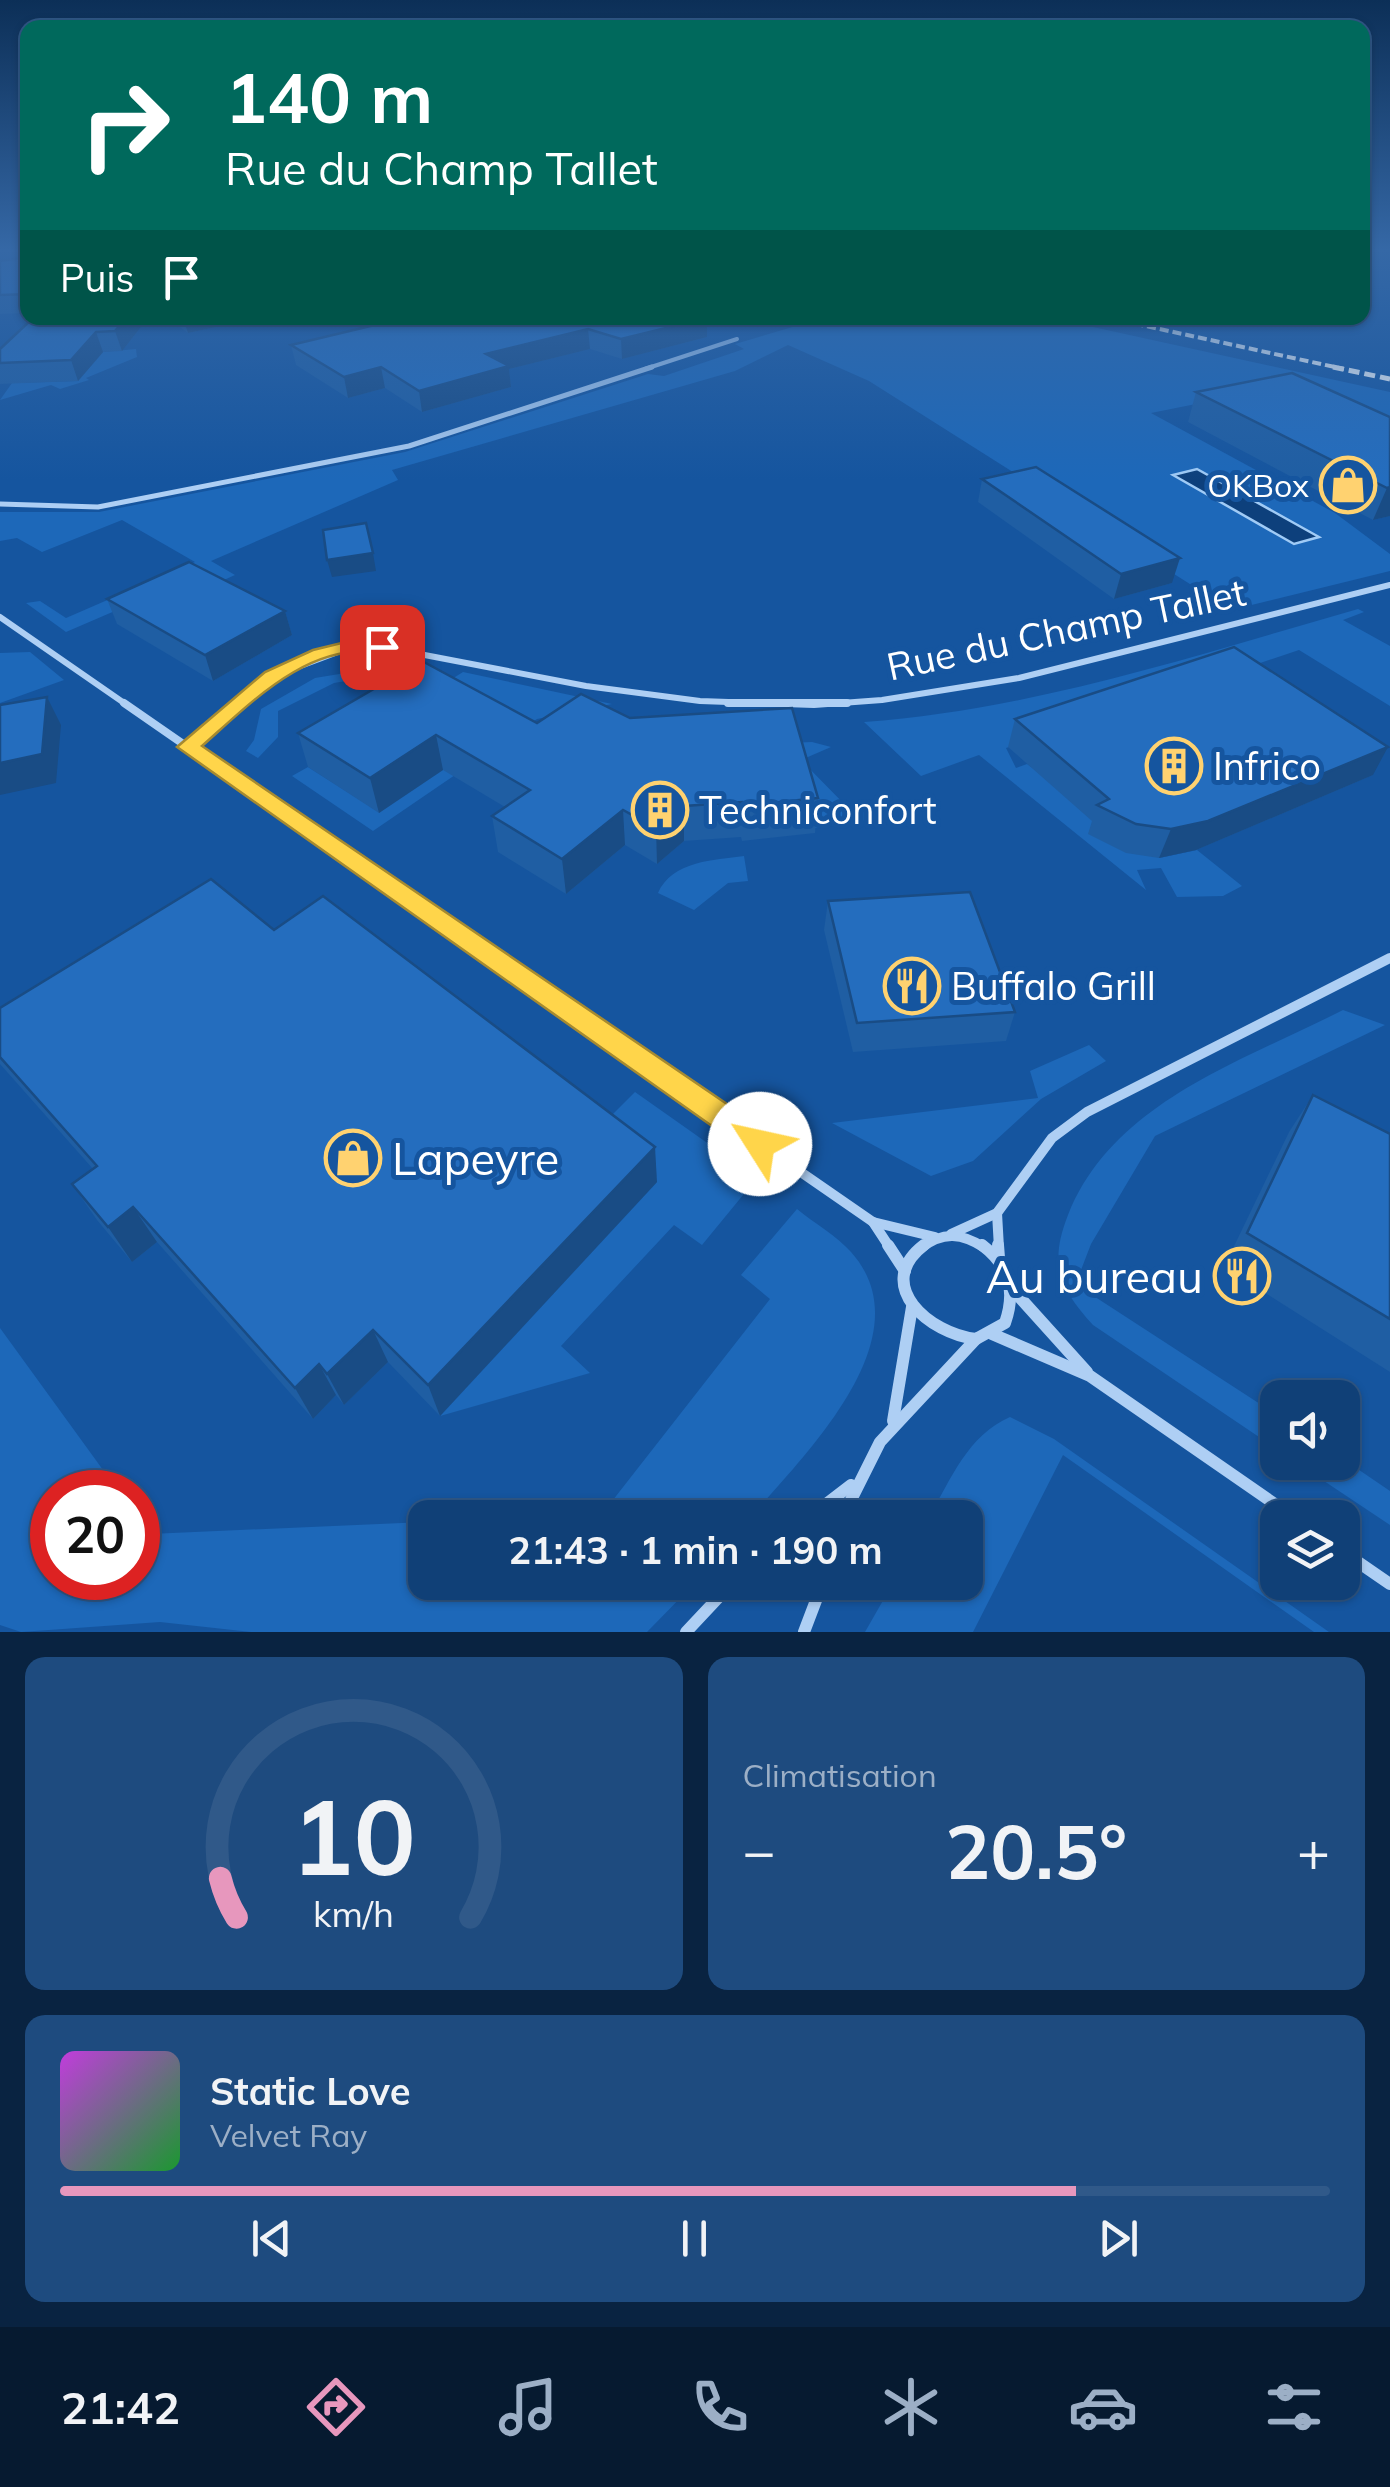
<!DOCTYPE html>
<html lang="fr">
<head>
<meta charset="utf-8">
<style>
  :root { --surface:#104077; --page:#1e4b7f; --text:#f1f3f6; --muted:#9cafc6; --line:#305989; --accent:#e797bd }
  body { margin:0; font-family:Mulish,sans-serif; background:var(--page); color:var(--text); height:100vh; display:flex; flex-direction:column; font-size:38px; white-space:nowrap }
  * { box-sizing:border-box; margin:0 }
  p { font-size:32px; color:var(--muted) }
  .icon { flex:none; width:55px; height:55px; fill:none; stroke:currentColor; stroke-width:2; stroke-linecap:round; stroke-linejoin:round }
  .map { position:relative; height:1632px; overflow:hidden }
  .drawer { display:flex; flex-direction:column; gap:25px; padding:25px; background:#092341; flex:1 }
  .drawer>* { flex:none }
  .hud { position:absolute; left:20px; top:20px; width:1350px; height:305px; border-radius:20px; box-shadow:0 2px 8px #0004,0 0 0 2px var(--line); background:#00695c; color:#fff; overflow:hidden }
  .fabs { position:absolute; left:1260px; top:1380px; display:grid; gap:20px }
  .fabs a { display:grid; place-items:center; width:100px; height:100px; border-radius:20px; background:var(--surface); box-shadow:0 2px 8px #0004,0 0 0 2px var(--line); font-size:50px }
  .speed { position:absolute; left:30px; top:1470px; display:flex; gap:20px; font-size:50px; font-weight:700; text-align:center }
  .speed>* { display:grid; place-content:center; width:130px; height:130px; border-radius:50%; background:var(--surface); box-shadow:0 2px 8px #0004,0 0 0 2px var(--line); line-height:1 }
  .speed .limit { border:15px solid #d22; background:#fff; color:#111 }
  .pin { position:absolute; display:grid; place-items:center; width:85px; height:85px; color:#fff; margin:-42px; border-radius:20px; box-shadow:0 5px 15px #0006 }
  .me { position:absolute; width:110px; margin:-55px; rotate:305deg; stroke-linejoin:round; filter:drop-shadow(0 0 8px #0008) }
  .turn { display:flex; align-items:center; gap:35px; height:210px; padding:0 40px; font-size:45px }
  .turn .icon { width:130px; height:130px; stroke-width:2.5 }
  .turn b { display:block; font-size:70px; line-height:85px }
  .then { display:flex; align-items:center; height:95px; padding:0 40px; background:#0003; gap:20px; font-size:38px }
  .big { font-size:75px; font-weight:700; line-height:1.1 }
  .drawer .card { flex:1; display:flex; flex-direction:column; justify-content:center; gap:15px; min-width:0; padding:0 35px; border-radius:20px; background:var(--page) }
  .drawer .dial { align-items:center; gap:0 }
  .dial svg { height:260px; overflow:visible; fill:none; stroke:var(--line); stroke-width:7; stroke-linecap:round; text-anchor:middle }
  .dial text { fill:var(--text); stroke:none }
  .song { display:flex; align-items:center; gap:30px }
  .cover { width:120px; height:120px; border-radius:15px; background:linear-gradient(135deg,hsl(290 70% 55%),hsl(130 70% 35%)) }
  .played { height:10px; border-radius:5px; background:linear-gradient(90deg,var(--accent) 80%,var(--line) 80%) }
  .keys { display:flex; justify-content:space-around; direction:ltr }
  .heat { display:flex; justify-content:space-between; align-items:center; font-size:55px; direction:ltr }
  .drawer .tiles { flex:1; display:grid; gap:25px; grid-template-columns:1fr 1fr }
  .card:last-child { grid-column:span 2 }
  .trip { position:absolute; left:408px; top:1500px; width:575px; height:100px; border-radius:20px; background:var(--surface); box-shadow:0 2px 8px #0004,0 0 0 2px var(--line); font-weight:700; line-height:100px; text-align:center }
  .tabs { display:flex; height:160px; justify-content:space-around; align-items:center; background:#061a30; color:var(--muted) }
  .tabs .icon { width:70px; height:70px }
  .tabs .current { color:var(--accent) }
  .tabs b { font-size:45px; color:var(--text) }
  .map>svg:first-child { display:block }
  .green { fill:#1d68b9 }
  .water { fill:#0d407c; stroke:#a0cbf6; stroke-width:2.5 }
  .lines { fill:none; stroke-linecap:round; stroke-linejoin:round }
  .lane-far5 { stroke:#aecff4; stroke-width:4 }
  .lane-far4 { stroke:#aecff4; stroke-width:5 }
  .lane-far3 { stroke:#aecff4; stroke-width:6 }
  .lane-far2 { stroke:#aecff4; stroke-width:8 }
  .lane-far1 { stroke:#aecff4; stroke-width:10 }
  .lane { stroke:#aecff4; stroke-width:12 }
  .rail-far1 { stroke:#fff; stroke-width:4; stroke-dasharray:9 4; stroke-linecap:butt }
  .rail { stroke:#fff; stroke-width:5; stroke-dasharray:11 5; stroke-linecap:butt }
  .wall { fill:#1f5ea3 }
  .shaded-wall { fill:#194c85 }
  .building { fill:#246dbe; stroke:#194c85; stroke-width:2.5 }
  .route { fill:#ffd54a; stroke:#a68a30; stroke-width:2.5 }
  .labels { text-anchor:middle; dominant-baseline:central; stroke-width:10; stroke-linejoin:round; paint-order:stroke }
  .far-poi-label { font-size:32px; fill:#fff; stroke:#15559f; text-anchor:end }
  .street-label { font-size:38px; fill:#fff; stroke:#15559f }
  .poi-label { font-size:38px; fill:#fff; stroke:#15559f; text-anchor:start }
  .near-poi-label { font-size:45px; fill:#fff; stroke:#15559f; text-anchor:start }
</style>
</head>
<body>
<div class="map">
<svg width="1390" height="1632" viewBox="0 0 1390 1632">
  <rect width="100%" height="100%" fill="#15559f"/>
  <g class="green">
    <polygon points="823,318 1052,318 1390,392 1390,423 1281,387 1151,413 1335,513 1390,554 1390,571 1231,610 869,381 788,345 735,371 392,470 398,480 211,561 235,575 204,589 159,592 66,632 26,603 40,601 66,618 195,562 122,520 42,552 17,538 0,541 0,512 99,512 405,452 648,374 664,376 744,349 735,344"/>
    <polygon points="136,349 137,357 86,378 89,380 60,389 51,385 0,400 12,383 78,381 103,352"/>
    <path d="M1358,609L1364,612L1343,620L1390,646V706L1299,650L1006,748L1016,768L1027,764L1159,858L1197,850L1242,886L1223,896L1177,897L1161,868L1137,870L1146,890L979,755L921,776L864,722C1032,710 1197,655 1358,609Z"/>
    <polygon points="30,652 64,680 0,703 0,653"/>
    <polygon points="394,665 403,674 385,681 383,675 334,683 278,711 278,737 258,758 246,751 254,740 261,709 315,678"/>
    <polygon points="463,672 612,704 537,719 373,831 292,776 308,767 379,812 497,733 428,694"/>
    <polygon points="812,742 831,747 801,760 852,812 882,800 882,813 857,823 813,828 790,743"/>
    <path d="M744,856L748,881L728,883L694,910L658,893C672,861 714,860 744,856Z"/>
    <path d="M1343,1010L1385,1025L1155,1136L1091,1244L1081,1270L1086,1291L1277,1415V1449L1093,1325C1059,1288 1049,1263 1068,1215C1113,1102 1241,1062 1343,1010Z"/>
    <polygon points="1089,1045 1106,1061 1041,1099 973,1161 931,1176 832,1123 1038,1098 1030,1071"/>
    <polygon points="635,1092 757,1178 702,1245 674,1225 561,1346 590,1373 440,1416 656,1183 594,1133"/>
    <path d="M797,1209C814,1223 837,1236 851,1252C927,1337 803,1456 751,1517H523L602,1514L770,1299L741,1275Z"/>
    <polygon points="0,1328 119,1492 52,1492 52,1578 138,1578 138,1518 150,1534 425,1522 425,1582 695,1583 647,1632 251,1632 160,1622 21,1632 0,1625"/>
    <path d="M1010,1417L1054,1439L1329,1632H1314L1063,1455L973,1632H865L893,1583L965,1582V1518L929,1517C951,1479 968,1435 1010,1417Z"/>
    <polygon points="1343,1459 1390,1491 1390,1525 1297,1463 1342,1462"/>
  </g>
  <polygon class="water" points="1197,469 1319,537 1294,544 1173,475"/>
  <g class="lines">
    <polyline class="lane-far5" points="645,369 737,339"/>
    <polyline class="lane-far4" points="0,504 98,507 409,446 652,367"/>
    <g class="lane-far3">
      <polyline points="0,617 127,705"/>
      <polyline points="237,705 287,671 362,643 586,686 700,701 814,705 882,700 1019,678 1390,585"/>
    </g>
    <g class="lane-far2">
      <polyline points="124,703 472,944"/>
      <polyline points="728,703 847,703"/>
      <polyline points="188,747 240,703"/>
    </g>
    <g class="lane-far1">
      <polyline points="468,942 873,1222 935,1237"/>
      <polyline points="997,1213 999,1248"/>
      <polyline points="873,1222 890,1248"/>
      <polyline points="951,1234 997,1213 1052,1138 1087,1112 1390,958"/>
      <path d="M921,1248C943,1231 962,1233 985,1248"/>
    </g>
    <g class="lane">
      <polyline points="888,1245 905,1271"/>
      <path d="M924,1245C872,1285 930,1334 976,1339L1005,1323C1016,1291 1010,1266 982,1245"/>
      <polyline points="998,1245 999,1258"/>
      <polyline points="1014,1291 1087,1372"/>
      <polyline points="992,1334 1090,1376 1295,1518"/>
      <polyline points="893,1421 912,1307"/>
      <polyline points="808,1518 851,1485"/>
      <polyline points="842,1518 880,1442 976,1339"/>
      <polyline points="1342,1551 1390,1584"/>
      <polyline points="686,1632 733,1582"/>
      <polyline points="804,1632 823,1582"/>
    </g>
    <polyline class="rail-far1" points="1109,318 1344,369"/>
    <polyline class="rail" points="1333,367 1390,379"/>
  </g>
  <g class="wall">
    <polygon points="28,257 28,313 0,314 0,261"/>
    <polygon points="33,318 148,318 122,351 103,352 78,381 0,384 0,349"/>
    <polygon points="167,318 257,318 188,333"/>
    <polygon points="707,318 707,337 622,359 590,349 509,369 511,387 422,412 385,388 348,398 296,365 291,345"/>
    <polygon points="1196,392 1390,417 1390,516 1373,520 1188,422"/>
    <polygon points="982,479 1172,583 1114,599 978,502"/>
    <polygon points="107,599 285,611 292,635 213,681 117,624"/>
    <polygon points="630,718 818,798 815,833 742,841 741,837 684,841 657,864 625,845 566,894 498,852 492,816 505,807 443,770 379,813 308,767 298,733"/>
    <polygon points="1015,719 1373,775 1196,850 1159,858 1126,853 1088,834 1092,821 1008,747"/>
    <polygon points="828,901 1015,1012 1006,1041 853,1052 824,930"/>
    <polygon points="274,930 657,1182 440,1416 388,1362 344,1405 336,1395 313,1419 157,1242 132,1262 97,1220 72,1184 93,1169 0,1064 0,1008"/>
    <polygon points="1313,1095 1390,1134 1390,1372 1224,1267 1289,1132"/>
  </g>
  <g class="shaded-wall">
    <polygon points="126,318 148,318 122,351 115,331"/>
    <polygon points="183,318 257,318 188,333"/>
    <polygon points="707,318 707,337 622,359 621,339"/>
    <polygon points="588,329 590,349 509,369 511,387 422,412 419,391 486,354"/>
    <polygon points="96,332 103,352 78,381 71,360"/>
    <polygon points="381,367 385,388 348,398 344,377"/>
    <polygon points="1390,487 1390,516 1373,520 1387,488"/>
    <polygon points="373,553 376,571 332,577 327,560"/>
    <polygon points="1180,558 1172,583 1114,599 1121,574"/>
    <polygon points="285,611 292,635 213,681 205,655"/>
    <polygon points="47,697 61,725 56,783 0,795 0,763"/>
    <polygon points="436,735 443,770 379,813 370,778"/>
    <polygon points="1388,747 1373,775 1196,850 1159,858 1171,829"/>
    <polygon points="684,806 684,841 657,864 656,828"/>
    <polygon points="623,810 625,845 566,894 562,859"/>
    <polygon points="655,1147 657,1182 440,1416 428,1385"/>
    <polygon points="133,1207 157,1242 132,1262 108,1227"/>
    <polygon points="373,1330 388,1362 344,1405 327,1374"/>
    <polygon points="319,1364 336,1395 313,1419 295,1388"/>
  </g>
  <g class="building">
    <polygon points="28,257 28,294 0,295 0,261"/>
    <polygon points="33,318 126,318 115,331 96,332 71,360 0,363 0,349"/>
    <polygon points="404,318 707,318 621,339 588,329 486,354 509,366 419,391 381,367 344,377 291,345"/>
    <polygon points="1292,373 1390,417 1390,487 1387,488 1196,392"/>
    <polygon points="1036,467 1180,558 1121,574 982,479"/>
    <polygon points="366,523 373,553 327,560 323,530"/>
    <polygon points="189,562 285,611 205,655 107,599"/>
    <polygon points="1234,647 1388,747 1208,821 1171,829 1136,824 1097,805 1109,799 1015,719"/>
    <polygon points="422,661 537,723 581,694 630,718 792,708 818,798 743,806 742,802 684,806 656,828 623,810 562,859 492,816 530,790 436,735 370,778 298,733"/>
    <polygon points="47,697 42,754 0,763 0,705"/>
    <polygon points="211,879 274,930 323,896 655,1147 428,1385 373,1330 327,1374 319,1364 295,1388 133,1207 108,1227 72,1184 97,1166 0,1057 0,1008"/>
    <polygon points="970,892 1015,1012 857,1023 828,901"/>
    <polygon points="1313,1095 1390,1134 1390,1319 1247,1233"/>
  </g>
  <linearGradient id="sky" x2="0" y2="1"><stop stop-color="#0c2f57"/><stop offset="0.52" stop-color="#3568a6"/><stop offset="1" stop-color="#3568a6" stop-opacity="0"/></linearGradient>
  <rect width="1390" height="480" fill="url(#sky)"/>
  <path class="route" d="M362,638L392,647L382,653C310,640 251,703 202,746L771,1134L775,1144L771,1153L760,1157L750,1153L177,747L265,672L313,650Z"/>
  <defs>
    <g id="shop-ring" transform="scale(2.875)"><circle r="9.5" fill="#15559f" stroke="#ffd270" stroke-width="1.5"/><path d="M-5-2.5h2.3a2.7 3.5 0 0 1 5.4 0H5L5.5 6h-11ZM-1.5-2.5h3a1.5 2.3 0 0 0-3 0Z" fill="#ffd270"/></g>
    <g id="building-ring" transform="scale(2.875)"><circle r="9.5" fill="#15559f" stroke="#ffd270" stroke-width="1.5"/><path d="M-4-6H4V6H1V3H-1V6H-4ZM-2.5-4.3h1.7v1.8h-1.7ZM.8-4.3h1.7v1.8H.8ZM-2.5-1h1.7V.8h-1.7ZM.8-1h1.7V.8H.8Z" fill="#ffd270"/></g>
    <g id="restaurant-ring" transform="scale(2.875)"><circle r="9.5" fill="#15559f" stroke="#ffd270" stroke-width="1.5"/><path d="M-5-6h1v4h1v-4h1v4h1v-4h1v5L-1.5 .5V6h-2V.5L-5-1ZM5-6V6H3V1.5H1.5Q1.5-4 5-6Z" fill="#ffd270"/></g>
  </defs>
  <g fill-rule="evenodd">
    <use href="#shop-ring" x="1348" y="485"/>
    <use href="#building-ring" x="1174" y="766"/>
    <use href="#building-ring" x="660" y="810"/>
    <use href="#restaurant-ring" x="912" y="986"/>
    <use href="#shop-ring" x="353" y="1158"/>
    <use href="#restaurant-ring" x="1242" y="1276"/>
  </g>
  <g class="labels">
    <g class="far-poi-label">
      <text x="1309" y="485">OKBox</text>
    </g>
    <g class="street-label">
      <text transform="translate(1066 629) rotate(-12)">Rue du Champ Tallet</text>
    </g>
    <g class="poi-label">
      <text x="1213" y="766">Infrico</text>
      <text x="699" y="810">Techniconfort</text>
      <text x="951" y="986">Buffalo Grill</text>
    </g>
    <g class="near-poi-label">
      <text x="392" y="1158">Lapeyre</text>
      <text x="1203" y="1276" text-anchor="end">Au bureau</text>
    </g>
  </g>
</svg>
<div class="fabs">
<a><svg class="icon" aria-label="sound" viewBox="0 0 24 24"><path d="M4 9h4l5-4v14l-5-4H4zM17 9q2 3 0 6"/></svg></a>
<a><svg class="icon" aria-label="layers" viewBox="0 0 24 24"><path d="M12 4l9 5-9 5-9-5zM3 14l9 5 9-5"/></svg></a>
</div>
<div class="speed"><div class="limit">20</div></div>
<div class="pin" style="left:382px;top:647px;background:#d93025"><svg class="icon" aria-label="arrive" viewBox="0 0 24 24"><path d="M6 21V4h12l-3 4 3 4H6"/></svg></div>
<svg class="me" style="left:760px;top:1144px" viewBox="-20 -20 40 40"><circle r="19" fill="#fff"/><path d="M0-13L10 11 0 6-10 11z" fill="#ffd54a"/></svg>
<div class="trip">21:43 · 1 min · 190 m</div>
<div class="hud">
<div class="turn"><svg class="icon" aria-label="right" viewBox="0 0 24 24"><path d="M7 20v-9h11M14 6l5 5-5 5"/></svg><div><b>140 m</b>Rue du Champ Tallet</div></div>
<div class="then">Puis<svg class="icon" aria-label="arrive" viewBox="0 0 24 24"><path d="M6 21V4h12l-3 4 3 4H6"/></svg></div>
</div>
</div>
<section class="drawer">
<div class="tiles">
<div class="card dial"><svg viewBox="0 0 100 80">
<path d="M14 69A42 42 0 1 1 86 69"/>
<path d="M14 69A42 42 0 0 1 9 57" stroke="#e797bd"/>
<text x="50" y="56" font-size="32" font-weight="700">10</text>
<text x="50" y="72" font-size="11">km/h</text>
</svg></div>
<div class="card"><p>Climatisation</p>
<div class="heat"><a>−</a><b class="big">20.5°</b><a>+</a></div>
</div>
<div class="card">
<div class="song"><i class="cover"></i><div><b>Static Love</b><p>Velvet Ray</p></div></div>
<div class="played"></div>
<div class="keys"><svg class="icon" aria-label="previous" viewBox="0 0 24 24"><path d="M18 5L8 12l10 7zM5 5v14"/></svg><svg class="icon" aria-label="pause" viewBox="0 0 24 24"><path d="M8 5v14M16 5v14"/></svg><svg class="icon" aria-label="next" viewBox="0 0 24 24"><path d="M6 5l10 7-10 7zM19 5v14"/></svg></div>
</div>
</div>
</section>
<nav class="tabs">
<b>21:42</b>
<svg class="icon current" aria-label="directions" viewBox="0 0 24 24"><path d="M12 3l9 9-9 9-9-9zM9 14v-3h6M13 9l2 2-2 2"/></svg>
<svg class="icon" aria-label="music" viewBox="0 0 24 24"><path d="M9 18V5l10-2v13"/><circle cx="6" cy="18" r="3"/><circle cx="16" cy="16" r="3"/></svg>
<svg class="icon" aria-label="phone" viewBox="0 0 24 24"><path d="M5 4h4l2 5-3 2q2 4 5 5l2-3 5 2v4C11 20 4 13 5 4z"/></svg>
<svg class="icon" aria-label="climate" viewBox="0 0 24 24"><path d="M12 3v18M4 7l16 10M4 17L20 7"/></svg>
<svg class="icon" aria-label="car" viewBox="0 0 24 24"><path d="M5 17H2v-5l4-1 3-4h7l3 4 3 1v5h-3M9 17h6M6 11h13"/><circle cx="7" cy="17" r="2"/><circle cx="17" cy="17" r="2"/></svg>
<svg class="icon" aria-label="filters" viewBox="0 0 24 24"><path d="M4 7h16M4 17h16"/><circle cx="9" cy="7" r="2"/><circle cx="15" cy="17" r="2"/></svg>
</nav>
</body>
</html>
